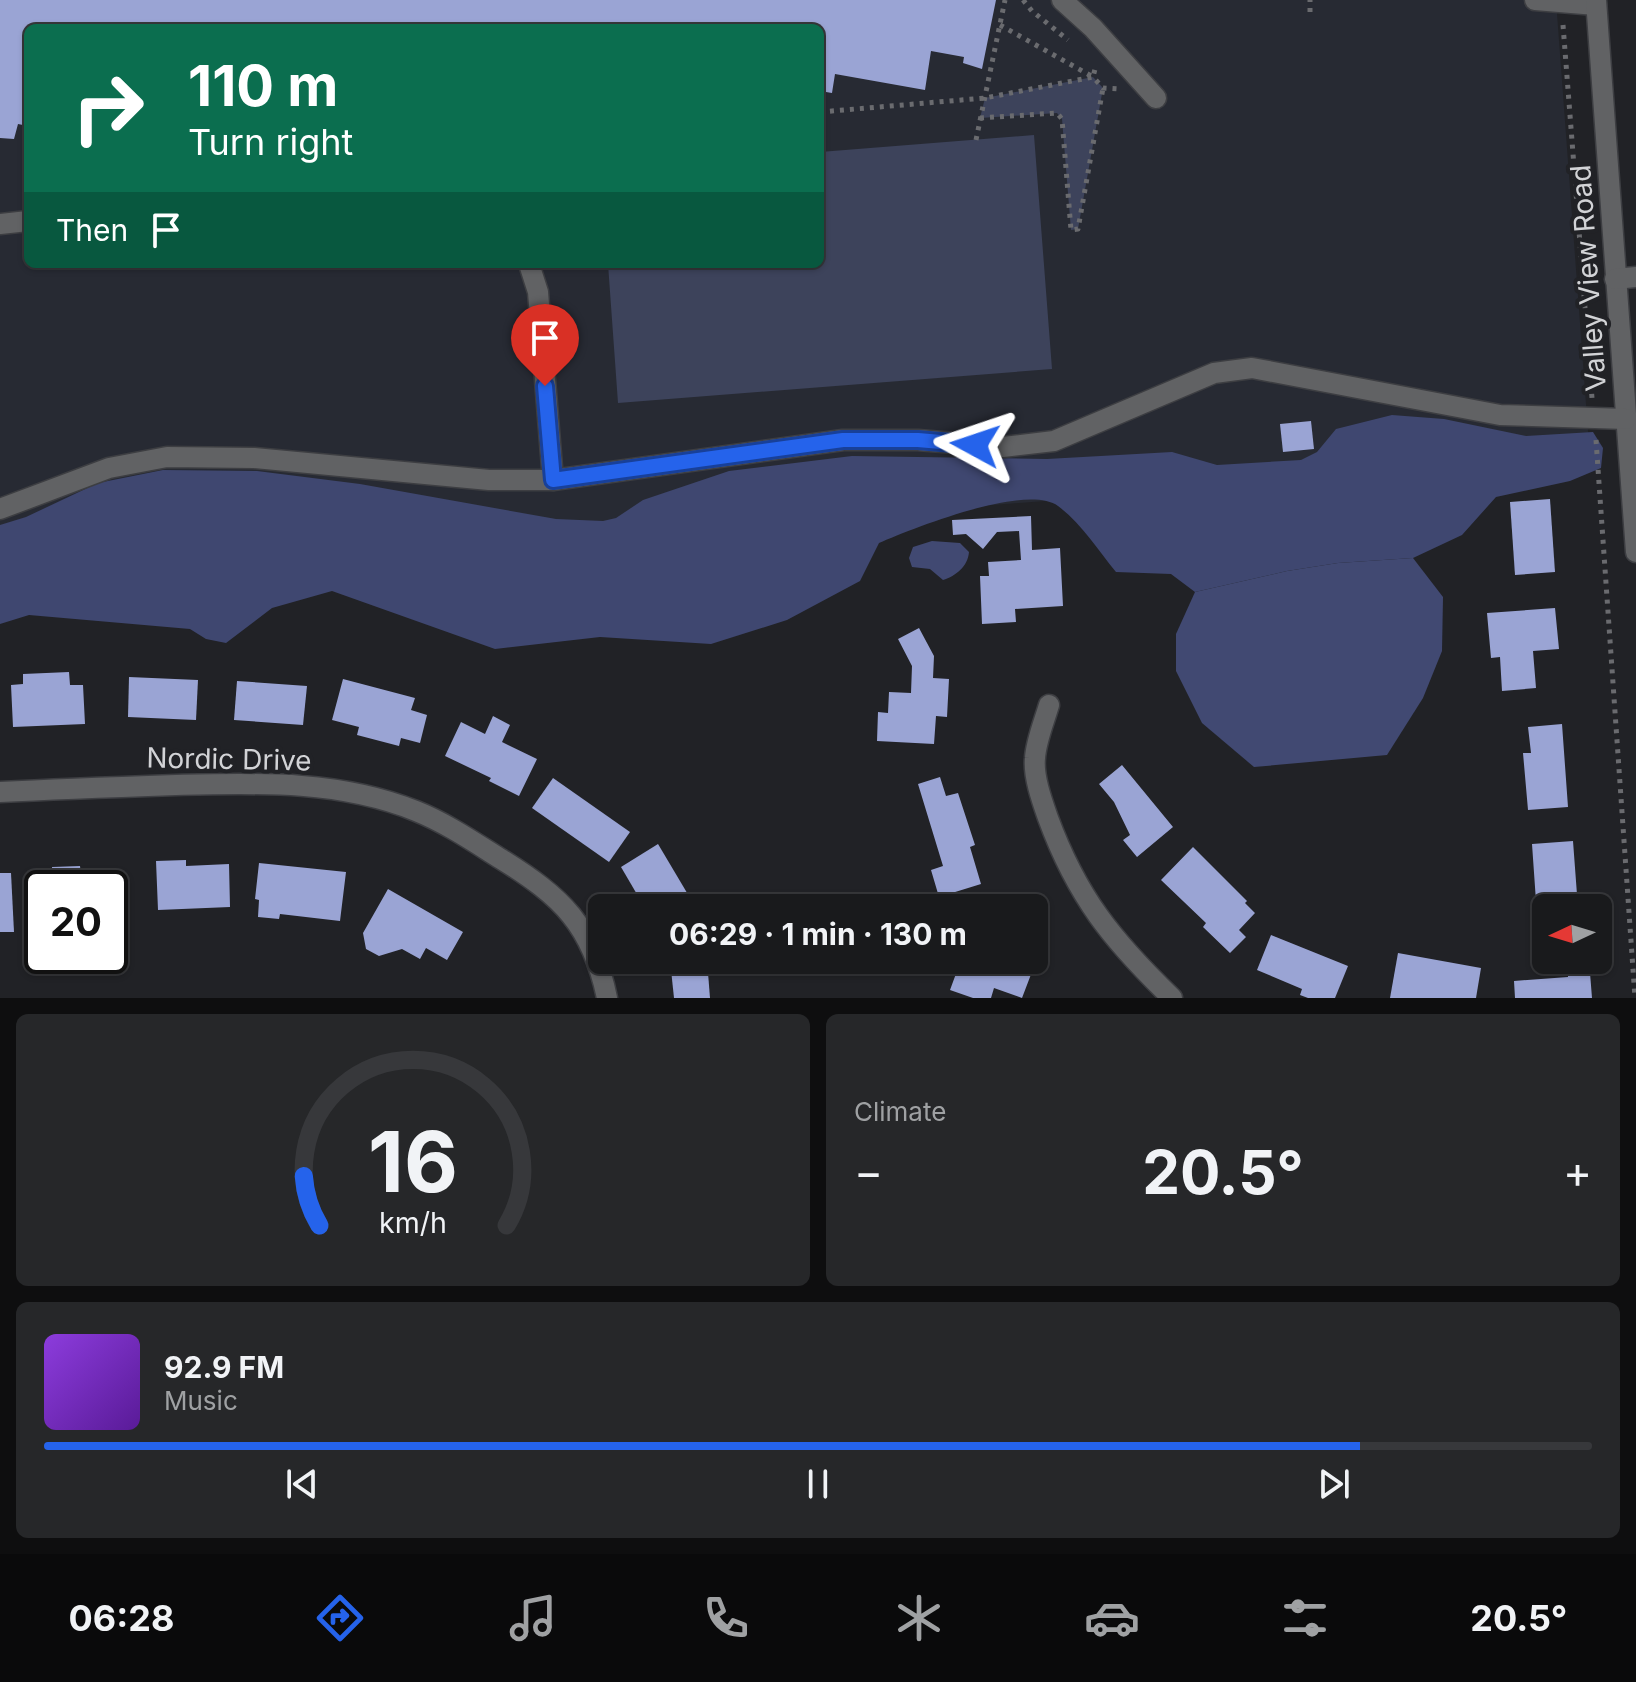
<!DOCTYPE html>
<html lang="en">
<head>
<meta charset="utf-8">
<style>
  :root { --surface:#191a1c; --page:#262729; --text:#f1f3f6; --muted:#9fa1a3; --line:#37383b; --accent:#2563eb }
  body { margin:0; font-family:Inter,sans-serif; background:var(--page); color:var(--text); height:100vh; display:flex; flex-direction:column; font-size:30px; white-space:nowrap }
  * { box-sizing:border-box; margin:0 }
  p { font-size:26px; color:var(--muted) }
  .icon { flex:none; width:44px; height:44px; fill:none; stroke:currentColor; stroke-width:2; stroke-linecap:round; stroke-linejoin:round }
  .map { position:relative; height:998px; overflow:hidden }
  .details { display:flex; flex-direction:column; gap:16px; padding:16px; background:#0e0e0f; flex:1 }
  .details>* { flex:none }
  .banner { position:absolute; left:24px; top:24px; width:800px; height:244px; border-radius:12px; box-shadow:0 2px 6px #0004,0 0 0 2px var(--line); background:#0b6e4f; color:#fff; overflow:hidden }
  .needle { width:52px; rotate:266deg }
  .buttons { position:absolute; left:1532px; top:894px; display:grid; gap:16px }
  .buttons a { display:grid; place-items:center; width:80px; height:80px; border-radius:12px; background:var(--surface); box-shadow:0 2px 6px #0004,0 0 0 2px var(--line); font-size:40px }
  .speed { position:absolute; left:24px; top:870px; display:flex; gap:16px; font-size:40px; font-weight:700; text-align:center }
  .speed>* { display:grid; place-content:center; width:104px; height:104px; border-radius:50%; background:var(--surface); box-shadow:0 2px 6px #0004,0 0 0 2px var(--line); line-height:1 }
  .speed .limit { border:4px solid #111; border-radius:12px; background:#fff; color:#111 }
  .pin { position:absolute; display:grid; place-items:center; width:68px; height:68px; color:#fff; margin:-82px -34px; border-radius:50% 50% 50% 0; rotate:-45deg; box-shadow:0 0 8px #0007 }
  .pin .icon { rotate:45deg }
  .me { position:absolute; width:88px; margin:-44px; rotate:275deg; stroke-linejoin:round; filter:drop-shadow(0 0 6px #0008) }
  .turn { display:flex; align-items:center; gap:28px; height:168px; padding:0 32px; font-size:36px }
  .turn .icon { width:104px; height:104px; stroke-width:2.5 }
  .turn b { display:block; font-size:56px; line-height:68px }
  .then { display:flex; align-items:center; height:76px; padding:0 32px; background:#0003; gap:16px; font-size:30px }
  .big { font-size:60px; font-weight:700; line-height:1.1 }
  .details .tile { flex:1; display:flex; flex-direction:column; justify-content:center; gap:12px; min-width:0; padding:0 28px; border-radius:12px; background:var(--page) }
  .details .dial { align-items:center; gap:0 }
  .dial svg { height:208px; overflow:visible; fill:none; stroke:var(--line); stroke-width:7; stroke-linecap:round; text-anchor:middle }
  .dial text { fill:var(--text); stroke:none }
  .song { display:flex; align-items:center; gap:24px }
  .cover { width:96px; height:96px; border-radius:12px; background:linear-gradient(135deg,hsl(270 70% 55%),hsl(270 70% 35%)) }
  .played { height:8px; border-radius:4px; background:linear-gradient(90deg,var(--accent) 85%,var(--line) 85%) }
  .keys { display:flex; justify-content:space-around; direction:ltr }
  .heat { display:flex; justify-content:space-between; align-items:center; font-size:44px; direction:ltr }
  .details .tiles { flex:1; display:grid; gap:16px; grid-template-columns:1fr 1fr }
  .tile:last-child { grid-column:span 2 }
  .trip { position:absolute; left:588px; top:894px; width:460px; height:80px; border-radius:12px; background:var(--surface); box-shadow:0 2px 6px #0004,0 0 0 2px var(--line); font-weight:700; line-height:80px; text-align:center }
  .menu { display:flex; height:128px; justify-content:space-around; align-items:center; background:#0a0a0b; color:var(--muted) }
  .menu .icon { width:56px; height:56px }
  .menu .active { color:var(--accent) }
  .menu b { font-size:36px; color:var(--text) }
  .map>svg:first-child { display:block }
  .built { fill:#272a33; fill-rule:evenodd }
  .green { fill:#3d435b }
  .forest { fill:#3f4770 }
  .water { fill:#414972 }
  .building { fill:#9aa4d4 }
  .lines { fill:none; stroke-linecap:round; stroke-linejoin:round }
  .minor-casing { stroke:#3d3e42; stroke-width:23 }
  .path { stroke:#6a6b6f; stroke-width:5; stroke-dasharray:4 6; stroke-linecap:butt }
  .minor { stroke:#616264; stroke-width:20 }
  .route-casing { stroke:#184099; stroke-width:20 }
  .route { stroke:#2563eb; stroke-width:14 }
  .labels { text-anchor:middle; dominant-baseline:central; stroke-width:8; stroke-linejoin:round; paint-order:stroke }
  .street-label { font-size:28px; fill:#d2d3d6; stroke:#212226 }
</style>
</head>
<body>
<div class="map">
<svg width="1636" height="998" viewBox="0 0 1636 998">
  <rect width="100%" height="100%" fill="#212226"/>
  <path class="built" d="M0,0H1556L1590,458L0,583ZM28,28H820V264H28Z"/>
  <g class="green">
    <polygon points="1093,77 1103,88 1078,229 1071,230 1062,119 1057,113 980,118 985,98"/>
    <polygon points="1034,135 1052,369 618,403 608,264 820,264 820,152"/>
  </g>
  <path class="forest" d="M1392,415L1444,419L1526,436L1593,432L1603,448L1601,468L1570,481L1496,497L1462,535L1413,558L1338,563L1287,571L1195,592L1171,574L1116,572C1098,550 1081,523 1058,506C1026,483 914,528 879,543L860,581L787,620L711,644L600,637L495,649L332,591L272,608L226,643L206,639L190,629L29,615L0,624V525L26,517L98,483L163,470L257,471L360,484L556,519L603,521L616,518L643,500L729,471L852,456L1047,459L1172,452L1217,465L1301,460L1317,452L1336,429Z"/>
  <g class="water">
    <path d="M932,541L960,543L969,552C968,566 956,576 943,580L930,569L912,567L909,558L913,547Z"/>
    <polygon points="1413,558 1443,597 1442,651 1423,698 1387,755 1254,767 1202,723 1176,671 1176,634 1195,592 1287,571 1338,563"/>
  </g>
  <g class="building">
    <polygon points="0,0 996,0 982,69 963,63 964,57 931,51 925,90 835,74 832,93 820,91 820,28 28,28 28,126 18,124 14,139 0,138"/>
    <polygon points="1311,421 1314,449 1283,452 1280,424"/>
    <polygon points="1550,499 1555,572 1515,575 1510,502"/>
    <polygon points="1031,516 1032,550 1060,548 1063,606 1015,609 1016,622 982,624 980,576 989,576 988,562 1021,560 1019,531 997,532 983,549 966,534 953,535 952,520"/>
    <polygon points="1555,608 1559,649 1533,651 1536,688 1502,691 1500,657 1491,658 1487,613"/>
    <polygon points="919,628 934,656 933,678 949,679 947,717 936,716 934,744 877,741 878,712 888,713 889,692 911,693 912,666 898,639"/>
    <polygon points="69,672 70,685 83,685 85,724 13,727 11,685 23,684 23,674"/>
    <polygon points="129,677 198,680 196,720 128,717"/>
    <polygon points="343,679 415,698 411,710 427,715 420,743 401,738 399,746 357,735 359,727 332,720"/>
    <polygon points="237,681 307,686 303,725 234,720"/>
    <polygon points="493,716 510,725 502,742 537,759 519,796 489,781 491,778 445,756 461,722 485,734"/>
    <polygon points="1562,724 1568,807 1528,810 1523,753 1531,753 1528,727"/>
    <polygon points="1122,765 1173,827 1137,857 1123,840 1130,835 1114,802 1099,784"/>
    <polygon points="940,777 946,796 958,793 975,845 970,847 981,884 939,897 931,870 943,866 918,784"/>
    <polygon points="553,778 630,832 609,862 532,808"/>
    <polygon points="1573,841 1578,908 1546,908 1546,929 1538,930 1532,844"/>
    <polygon points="658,844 696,908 645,908 621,867"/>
    <polygon points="1193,847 1247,901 1245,903 1255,913 1239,930 1246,937 1230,953 1203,927 1206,923 1161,880"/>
    <polygon points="186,860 186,866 229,864 230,907 158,910 156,861"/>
    <polygon points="259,863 346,872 340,921 280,914 279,919 258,917 259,900 255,899"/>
    <polygon points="80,866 81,874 120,873 121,907 110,908 110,888 53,888 52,867"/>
    <polygon points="0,873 11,873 14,932 0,932"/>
    <polygon points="388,889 463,932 447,960 426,948 420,959 402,949 379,956 366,949 363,933"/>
    <polygon points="1271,935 1348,966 1335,998 1308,998 1300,995 1302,989 1257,970"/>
    <polygon points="1398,953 1481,968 1476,998 1390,998"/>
    <polygon points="1034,954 1038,956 1022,998 994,988 991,998 973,998 950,990 961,960 1034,960"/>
    <polygon points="670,960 707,960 710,998 674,998"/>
    <polygon points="1567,960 1589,960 1592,998 1515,998 1514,981 1568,977"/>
  </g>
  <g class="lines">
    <g class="minor-casing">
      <g id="minor">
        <polyline points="1062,0 1093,28 1156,98"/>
        <polyline points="1535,0 1596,5"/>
        <polyline points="1596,0 1636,552"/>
        <polyline points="0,224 28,221"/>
        <polyline points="529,264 538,292 553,480"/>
        <polyline points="1615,279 1636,277"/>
        <polyline points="0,509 109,468 167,457 254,458 489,480 553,480 843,440 918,440 1003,447 1054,441 1214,373 1252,368 1500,415 1626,419"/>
        <path d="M1049,705C1044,722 1036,741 1035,758C1033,776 1042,801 1048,818C1077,897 1112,940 1172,998"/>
        <path d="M0,792C59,789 117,787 176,785C258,783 339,780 416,811C446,823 474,842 501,859C562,897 592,925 607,998"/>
      </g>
    </g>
    <g class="path">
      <polyline points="1023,0 1032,11 1068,40"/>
      <polyline points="1310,12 1310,0"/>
      <polyline points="1000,25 1093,77 1096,65"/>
      <polyline points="1563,25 1592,398"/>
      <polyline points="820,112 985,98 1093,77 1103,88 1119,89"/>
      <polyline points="980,118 1057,113 1062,119 1071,230 1078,229 1103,88"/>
      <polyline points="976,140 1005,0"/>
      <polyline points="1596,440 1635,998"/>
    </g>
    <use href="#minor" class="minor"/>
  </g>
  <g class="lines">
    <g class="route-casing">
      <polyline id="route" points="545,386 553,480 843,440 918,440 975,445"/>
    </g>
    <use href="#route" class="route"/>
  </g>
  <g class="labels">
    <g class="street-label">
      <text transform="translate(1588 278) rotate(-94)">Valley View Road</text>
      <text transform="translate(229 759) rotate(1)">Nordic Drive</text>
    </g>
  </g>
</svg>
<div class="buttons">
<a><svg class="needle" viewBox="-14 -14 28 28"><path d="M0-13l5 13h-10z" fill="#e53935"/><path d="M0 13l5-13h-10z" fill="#9fa1a3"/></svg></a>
</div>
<div class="speed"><div class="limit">20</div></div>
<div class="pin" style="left:545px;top:386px;background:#d93025"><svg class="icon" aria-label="arrive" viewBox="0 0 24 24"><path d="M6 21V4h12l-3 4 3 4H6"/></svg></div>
<svg class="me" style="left:975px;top:445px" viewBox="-20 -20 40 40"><path d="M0-17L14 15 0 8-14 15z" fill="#2563eb" stroke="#fff" stroke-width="4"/></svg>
<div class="trip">06:29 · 1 min · 130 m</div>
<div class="banner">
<div class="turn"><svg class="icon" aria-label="right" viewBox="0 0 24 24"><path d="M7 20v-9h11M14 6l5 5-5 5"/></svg><div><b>110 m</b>Turn right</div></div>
<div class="then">Then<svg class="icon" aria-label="arrive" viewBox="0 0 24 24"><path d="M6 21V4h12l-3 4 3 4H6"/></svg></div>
</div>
</div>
<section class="details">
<div class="tiles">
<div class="tile dial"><svg viewBox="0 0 100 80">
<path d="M14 69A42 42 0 1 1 86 69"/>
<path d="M14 69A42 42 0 0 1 8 50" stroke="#2563eb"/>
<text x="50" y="56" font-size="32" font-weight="700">16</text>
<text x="50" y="72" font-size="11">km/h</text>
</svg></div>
<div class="tile"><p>Climate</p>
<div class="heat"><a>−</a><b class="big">20.5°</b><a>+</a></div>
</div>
<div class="tile">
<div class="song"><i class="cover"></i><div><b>92.9 FM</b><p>Music</p></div></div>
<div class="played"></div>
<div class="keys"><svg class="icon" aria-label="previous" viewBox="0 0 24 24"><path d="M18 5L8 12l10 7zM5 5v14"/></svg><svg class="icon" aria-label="pause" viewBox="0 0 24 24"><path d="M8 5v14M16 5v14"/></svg><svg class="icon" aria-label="next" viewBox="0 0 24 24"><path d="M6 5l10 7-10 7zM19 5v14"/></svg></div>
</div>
</div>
</section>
<nav class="menu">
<b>06:28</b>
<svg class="icon active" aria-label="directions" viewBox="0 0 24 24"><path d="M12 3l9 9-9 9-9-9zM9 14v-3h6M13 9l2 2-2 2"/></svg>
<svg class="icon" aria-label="music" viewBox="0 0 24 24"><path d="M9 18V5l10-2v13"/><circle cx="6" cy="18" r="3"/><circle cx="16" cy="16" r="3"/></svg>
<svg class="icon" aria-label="phone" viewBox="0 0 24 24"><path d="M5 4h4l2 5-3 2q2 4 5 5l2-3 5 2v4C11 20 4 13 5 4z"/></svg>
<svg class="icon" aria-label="climate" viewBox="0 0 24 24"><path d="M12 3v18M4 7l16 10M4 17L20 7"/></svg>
<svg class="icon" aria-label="car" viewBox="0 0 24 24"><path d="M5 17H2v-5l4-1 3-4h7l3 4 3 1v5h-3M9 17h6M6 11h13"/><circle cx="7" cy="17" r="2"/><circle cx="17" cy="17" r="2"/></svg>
<svg class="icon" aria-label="filters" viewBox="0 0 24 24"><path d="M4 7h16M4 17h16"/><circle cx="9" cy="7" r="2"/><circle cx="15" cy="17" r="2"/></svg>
<b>20.5°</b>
</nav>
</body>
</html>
